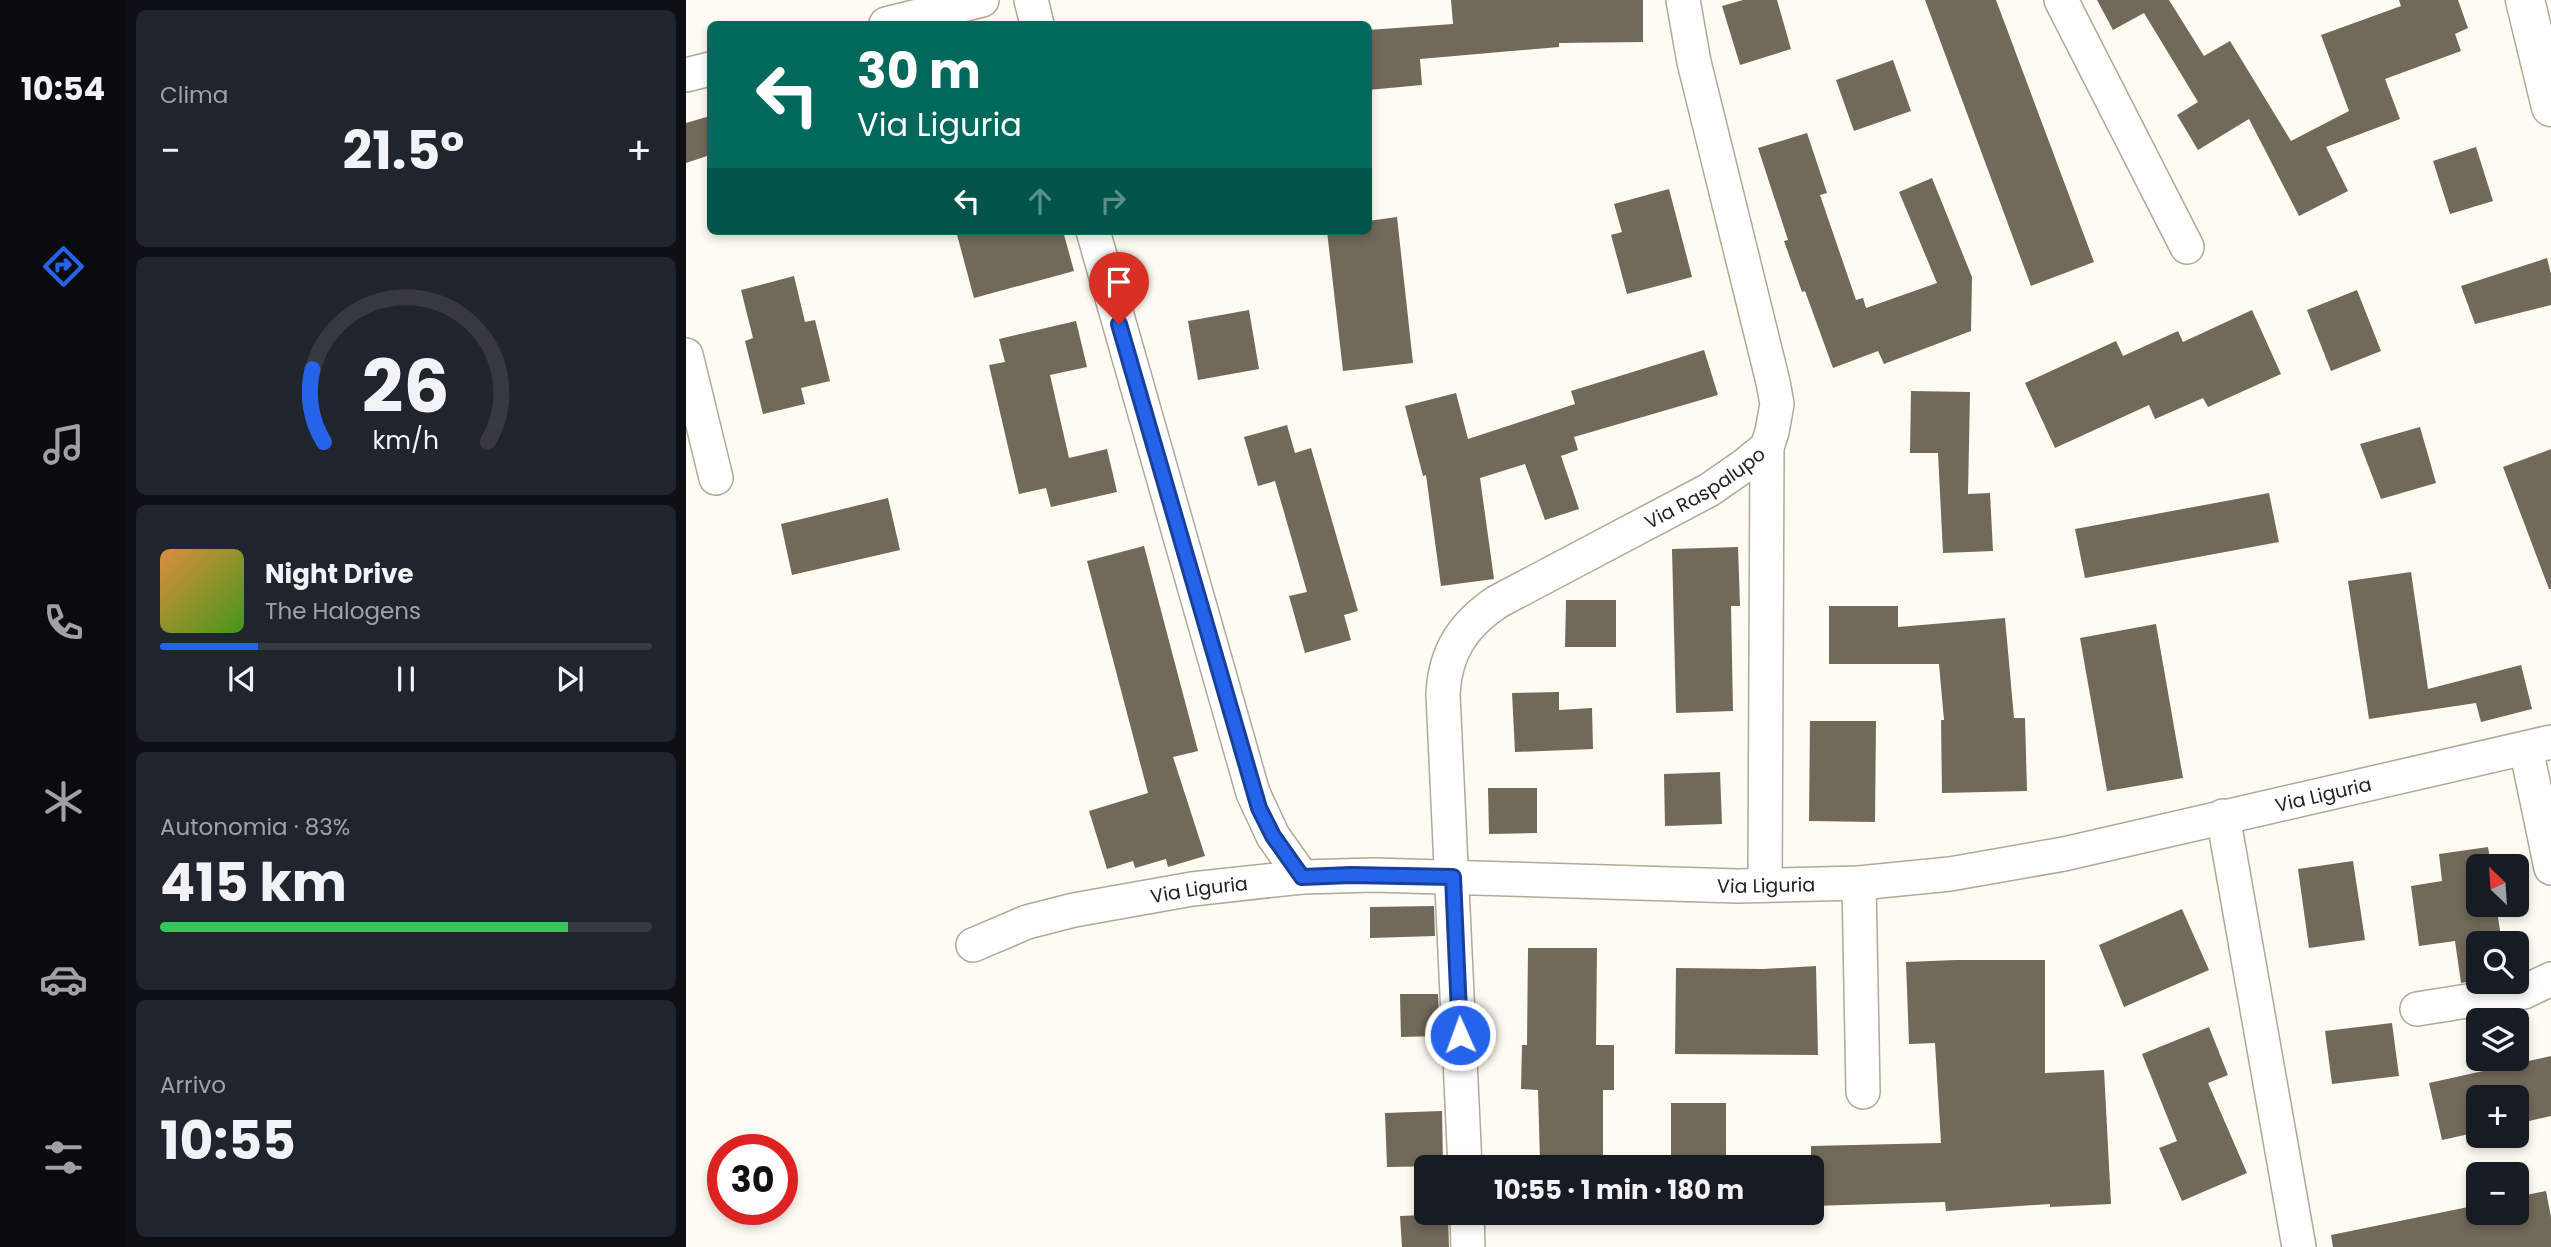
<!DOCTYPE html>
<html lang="it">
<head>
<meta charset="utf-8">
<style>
  :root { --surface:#171b24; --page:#20242c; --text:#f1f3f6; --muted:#9ea1a6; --line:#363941; --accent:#2563eb }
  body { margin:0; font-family:Poppins,sans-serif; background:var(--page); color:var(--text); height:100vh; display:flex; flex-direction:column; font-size:26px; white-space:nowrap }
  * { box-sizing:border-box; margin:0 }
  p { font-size:23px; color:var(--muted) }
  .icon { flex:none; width:38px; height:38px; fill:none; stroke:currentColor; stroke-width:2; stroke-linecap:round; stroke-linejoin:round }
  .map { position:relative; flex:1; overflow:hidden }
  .drawer { display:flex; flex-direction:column; gap:10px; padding:10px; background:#0d0f14; width:560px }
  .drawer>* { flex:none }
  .banner { position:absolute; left:21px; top:21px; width:665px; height:214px; border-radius:10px; box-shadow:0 4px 10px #0003; background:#00695c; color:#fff; overflow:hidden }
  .needle { width:46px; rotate:335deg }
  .tools { position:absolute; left:1780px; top:854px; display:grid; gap:14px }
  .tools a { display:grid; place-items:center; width:63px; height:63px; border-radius:10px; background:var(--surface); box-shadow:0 4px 10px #0003; font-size:35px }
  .speed { position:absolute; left:21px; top:1134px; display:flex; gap:14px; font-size:35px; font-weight:700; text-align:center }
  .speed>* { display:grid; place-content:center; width:91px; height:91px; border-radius:50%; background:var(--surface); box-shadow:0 4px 10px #0003; line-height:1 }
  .speed .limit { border:10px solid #d22; background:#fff; color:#111 }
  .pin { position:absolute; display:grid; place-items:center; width:60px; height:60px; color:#fff; margin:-72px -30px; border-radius:50% 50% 50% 0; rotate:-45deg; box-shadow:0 0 7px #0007 }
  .pin .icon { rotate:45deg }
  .me { position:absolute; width:77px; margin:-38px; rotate:358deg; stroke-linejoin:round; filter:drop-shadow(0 0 5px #0008) }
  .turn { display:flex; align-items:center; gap:24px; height:147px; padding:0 35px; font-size:32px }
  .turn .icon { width:91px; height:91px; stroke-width:2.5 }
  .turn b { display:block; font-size:49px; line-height:60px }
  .lanes { display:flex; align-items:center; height:66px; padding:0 35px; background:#0003; justify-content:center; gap:35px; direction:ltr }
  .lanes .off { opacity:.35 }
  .big { font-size:52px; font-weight:700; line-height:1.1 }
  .drawer .widget { flex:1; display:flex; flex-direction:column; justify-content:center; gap:10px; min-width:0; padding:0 24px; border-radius:10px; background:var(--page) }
  .drawer .dial { align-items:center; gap:0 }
  .dial svg { height:182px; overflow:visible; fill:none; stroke:var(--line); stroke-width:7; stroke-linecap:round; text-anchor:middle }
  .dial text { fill:var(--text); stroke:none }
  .song { display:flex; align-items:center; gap:21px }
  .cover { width:84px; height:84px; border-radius:10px; background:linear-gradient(135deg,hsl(30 70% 55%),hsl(100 70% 35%)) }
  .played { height:7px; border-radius:4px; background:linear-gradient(90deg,var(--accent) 20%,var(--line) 20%) }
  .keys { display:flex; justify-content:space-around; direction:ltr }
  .heat { display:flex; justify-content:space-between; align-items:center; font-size:38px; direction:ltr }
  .charge { height:10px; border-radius:5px; background:linear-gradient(90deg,#34c759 83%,var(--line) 0) }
  .trip { position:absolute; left:728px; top:1155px; width:410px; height:70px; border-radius:10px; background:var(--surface); box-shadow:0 4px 10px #0003; font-weight:700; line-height:70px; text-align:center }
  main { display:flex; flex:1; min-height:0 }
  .dock { display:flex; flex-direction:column; width:126px; justify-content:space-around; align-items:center; background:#090b0e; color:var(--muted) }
  .dock .icon { width:49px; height:49px }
  .dock .active { color:var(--accent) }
  .dock b { font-size:32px; color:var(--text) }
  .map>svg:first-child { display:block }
  .building { fill:#716959 }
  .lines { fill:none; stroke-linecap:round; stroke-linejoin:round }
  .street-casing { stroke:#b1a897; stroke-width:36 }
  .secondary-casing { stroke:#b1a897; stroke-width:41 }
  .street { stroke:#fff; stroke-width:33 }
  .secondary { stroke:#fff; stroke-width:38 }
  .route-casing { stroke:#184099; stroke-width:18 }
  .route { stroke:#2563eb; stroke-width:12 }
  .labels { text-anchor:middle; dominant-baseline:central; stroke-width:7; stroke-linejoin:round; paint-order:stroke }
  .street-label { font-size:19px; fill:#26221c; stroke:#fff }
</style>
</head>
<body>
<main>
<nav class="dock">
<b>10:54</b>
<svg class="icon active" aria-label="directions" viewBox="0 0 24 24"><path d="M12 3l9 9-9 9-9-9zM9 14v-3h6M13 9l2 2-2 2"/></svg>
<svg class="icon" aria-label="music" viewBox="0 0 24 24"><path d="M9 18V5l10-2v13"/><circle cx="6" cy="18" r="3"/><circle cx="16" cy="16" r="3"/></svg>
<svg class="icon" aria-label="phone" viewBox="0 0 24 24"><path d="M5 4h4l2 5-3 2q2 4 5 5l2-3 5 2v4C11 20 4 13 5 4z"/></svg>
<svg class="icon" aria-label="climate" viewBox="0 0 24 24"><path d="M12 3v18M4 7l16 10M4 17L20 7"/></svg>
<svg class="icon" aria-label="car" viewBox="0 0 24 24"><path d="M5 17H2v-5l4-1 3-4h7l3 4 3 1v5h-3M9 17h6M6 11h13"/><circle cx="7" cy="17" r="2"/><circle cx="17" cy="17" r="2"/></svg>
<svg class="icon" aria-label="filters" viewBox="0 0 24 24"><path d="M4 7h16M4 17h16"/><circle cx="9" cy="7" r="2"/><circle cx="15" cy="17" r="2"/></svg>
</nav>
<section class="drawer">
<div class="widget"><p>Clima</p>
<div class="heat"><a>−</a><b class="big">21.5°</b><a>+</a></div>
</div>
<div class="widget dial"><svg viewBox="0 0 100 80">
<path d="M14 69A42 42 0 1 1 86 69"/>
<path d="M14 69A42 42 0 0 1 9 37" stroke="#2563eb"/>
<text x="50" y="56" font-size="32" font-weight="700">26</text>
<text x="50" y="72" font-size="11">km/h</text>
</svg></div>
<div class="widget">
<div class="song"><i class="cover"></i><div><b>Night Drive</b><p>The Halogens</p></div></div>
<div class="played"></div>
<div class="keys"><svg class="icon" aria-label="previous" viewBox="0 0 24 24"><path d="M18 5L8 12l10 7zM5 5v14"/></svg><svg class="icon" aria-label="pause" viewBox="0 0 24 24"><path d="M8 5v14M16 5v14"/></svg><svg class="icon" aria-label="next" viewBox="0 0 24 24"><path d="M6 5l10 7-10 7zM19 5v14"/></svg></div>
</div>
<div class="widget"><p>Autonomia · 83%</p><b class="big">415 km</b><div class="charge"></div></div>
<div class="widget"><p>Arrivo</p><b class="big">10:55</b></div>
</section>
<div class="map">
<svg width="1865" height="1247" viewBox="0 0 1865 1247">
  <rect width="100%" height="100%" fill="#fefbf3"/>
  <g class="building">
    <polygon points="765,0 957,0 957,42 873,43 873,47 734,59 736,85 682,90 682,30 767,24"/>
    <polygon points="1057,0 1091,0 1105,49 1054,65 1036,6"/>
    <polygon points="1239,0 1310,0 1408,262 1345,286"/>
    <polygon points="1411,0 1483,0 1518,56 1544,41 1605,141 1663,111 1635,35 1715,6 1713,0 1772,0 1782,28 1769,34 1775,51 1699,79 1714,119 1640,147 1662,191 1613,216 1563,119 1512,150 1491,115 1512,102 1458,13 1427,30"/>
    <polygon points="1207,60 1225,111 1168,131 1150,80"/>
    <polygon points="24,116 24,155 0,163 0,123"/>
    <polygon points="1121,133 1141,193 1134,195 1170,300 1177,298 1180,308 1251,283 1213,192 1246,178 1286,277 1285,331 1198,364 1192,351 1147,368 1119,291 1116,292 1098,241 1102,240 1072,148"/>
    <polygon points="1790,147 1807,201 1764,214 1747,161"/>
    <polygon points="983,189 1006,277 941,294 925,235 936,232 928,204"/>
    <polygon points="711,217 727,363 657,371 641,231 682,231 682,221"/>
    <polygon points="270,231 377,231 388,271 288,298"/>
    <polygon points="1861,258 1865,274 1865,305 1789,324 1775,286"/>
    <polygon points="108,276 119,322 129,320 144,381 115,388 119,404 77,414 59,341 67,338 55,290"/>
    <polygon points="1671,290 1695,351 1645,371 1621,310"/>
    <polygon points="563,310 573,369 512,380 502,321"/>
    <polygon points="1566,310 1595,374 1522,407 1517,398 1469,419 1463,405 1369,448 1339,383 1430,341 1437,356 1492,331 1497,342"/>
    <polygon points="390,321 401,367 364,375 383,458 421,449 431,492 365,507 360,488 333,494 303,365 319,362 313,339"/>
    <polygon points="1018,350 1032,395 888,437 892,450 875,456 893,509 859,520 839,464 794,478 808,579 755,586 740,475 737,476 719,406 770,393 782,439 889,404 885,391"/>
    <polygon points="1225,391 1284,392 1282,494 1304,493 1307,551 1257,553 1252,453 1224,453"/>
    <polygon points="601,425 609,453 625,448 672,611 658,615 665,640 619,653 603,596 621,592 589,481 572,486 558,437"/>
    <polygon points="1734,427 1750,483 1695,499 1674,444"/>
    <polygon points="1865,449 1865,589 1863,589 1817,467"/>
    <polygon points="1583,493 1593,542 1399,578 1389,529"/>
    <polygon points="202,498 214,550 106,575 95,524"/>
    <polygon points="458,546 512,751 487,757 519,856 482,867 480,859 449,868 447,861 421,869 403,811 462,793 401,561"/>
    <polygon points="1052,547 1054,606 1045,606 1047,711 990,713 986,549"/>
    <polygon points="1725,572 1742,689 1835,665 1846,709 1795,722 1790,703 1683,719 1662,581"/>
    <polygon points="880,600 930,600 930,647 879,647"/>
    <polygon points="1143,606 1212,606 1212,627 1319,618 1328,718 1339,718 1341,791 1256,793 1255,720 1258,720 1253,664 1143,664"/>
    <polygon points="1470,624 1497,778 1421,791 1394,638"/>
    <polygon points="873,692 873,710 906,708 907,749 829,752 826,693"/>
    <polygon points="1124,721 1190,721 1189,822 1123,821"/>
    <polygon points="1034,772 1036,824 979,826 978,774"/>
    <polygon points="802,788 851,788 851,833 803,834"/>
    <polygon points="1802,847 1805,866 1792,866 1792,905 1810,905 1816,943 1792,943 1792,980 1775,983 1769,941 1733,946 1725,886 1756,881 1753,854"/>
    <polygon points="1667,861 1679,940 1623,948 1612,869"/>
    <polygon points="748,906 749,936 684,938 684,907"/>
    <polygon points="1496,909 1523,970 1438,1007 1413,945"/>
    <polygon points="842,948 911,948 910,1045 928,1045 928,1090 917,1090 917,1160 854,1162 852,1090 835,1089 836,1045 841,1045"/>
    <polygon points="1270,960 1359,960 1359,1073 1418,1070 1425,1204 1364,1207 1364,1204 1260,1211 1259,1202 1125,1206 1125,1146 1255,1143 1249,1043 1223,1044 1220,962"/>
    <polygon points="1130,966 1132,1055 989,1054 990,968 1077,969"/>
    <polygon points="714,994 752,994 754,1036 715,1037"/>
    <polygon points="1706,1023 1713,1076 1646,1084 1639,1031"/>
    <polygon points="1523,1027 1542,1075 1522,1083 1561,1173 1496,1201 1473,1148 1491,1141 1456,1054"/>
    <polygon points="1865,1056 1865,1116 1830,1124 1830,1097 1792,1097 1792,1132 1756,1140 1743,1083"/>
    <rect x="985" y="1103" width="55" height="64"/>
    <polygon points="756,1111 757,1166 701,1167 699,1113"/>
    <polygon points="1860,1191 1865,1217 1865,1247 1647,1247 1645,1235 1792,1205 1792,1213 1830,1213 1830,1197"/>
    <polygon points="762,1214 763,1247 716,1247 714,1216"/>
  </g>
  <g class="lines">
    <g class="street-casing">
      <g id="street">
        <polyline points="345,0 351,24"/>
        <polyline points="1375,0 1501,247"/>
        <polyline points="200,24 296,0"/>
        <polyline points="0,75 24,69"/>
        <polyline points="407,231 567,793 587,836 616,877"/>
        <polyline points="0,355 30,478"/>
        <polyline points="1840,748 1865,868"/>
        <polyline points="1537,816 1613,1247"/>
        <polyline points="1173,883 1177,1092"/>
        <polyline points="1079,885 1081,447"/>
        <path id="s1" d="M287,945L341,922L388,910L506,889L616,877L688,875L1051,886L1173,883L1264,874L1378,854L1865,742"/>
        <polyline points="1731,1009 1838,992 1865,979"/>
        <path id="s2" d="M779,1167L757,694C759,652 777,625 811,602L1023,490L1059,465L1081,447L1086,432L1091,404L1087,382L1008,62L997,0"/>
        <polyline points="781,1213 782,1247"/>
      </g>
    </g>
    <g class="secondary-casing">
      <polyline id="secondary" points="1839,0 1865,107"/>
    </g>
    <use href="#street" class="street"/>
    <use href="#secondary" class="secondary"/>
  </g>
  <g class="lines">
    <g class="route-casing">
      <polyline id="route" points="433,324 573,808 587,836 616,877 665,875 767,877 774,1035"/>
    </g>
    <use href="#route" class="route"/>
  </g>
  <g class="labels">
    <g class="street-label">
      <text stroke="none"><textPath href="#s2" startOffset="822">Via Raspalupo</textPath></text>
      <text stroke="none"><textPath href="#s1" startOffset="1368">Via Liguria</textPath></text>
      <text stroke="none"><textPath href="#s1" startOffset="802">Via Liguria</textPath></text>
      <text stroke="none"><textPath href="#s1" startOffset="234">Via Liguria</textPath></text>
    </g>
  </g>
</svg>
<div class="tools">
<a><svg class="needle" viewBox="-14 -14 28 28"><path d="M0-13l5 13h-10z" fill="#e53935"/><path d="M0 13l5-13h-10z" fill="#9ea1a6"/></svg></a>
<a><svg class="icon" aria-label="search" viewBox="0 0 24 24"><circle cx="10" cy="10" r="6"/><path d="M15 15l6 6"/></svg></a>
<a><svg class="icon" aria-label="layers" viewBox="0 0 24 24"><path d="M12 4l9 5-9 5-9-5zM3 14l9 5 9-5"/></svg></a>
<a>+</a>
<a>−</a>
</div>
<div class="speed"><div class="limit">30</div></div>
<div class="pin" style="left:433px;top:324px;background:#d93025"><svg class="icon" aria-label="arrive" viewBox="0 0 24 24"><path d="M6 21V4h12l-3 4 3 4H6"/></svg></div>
<svg class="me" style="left:774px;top:1035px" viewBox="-20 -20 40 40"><circle r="17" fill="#2563eb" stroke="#fff" stroke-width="3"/><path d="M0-11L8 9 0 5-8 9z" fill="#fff"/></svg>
<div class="trip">10:55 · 1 min · 180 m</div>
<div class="banner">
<div class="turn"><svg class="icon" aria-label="left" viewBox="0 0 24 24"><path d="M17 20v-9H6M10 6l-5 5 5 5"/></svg><div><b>30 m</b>Via Liguria</div></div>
<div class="lanes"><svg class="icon" aria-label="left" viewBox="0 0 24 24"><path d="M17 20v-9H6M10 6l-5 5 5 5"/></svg><svg class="icon off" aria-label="ahead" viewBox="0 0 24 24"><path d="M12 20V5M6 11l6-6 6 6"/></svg><svg class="icon off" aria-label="right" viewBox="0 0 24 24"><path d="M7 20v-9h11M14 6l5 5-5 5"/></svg></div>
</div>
</div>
</main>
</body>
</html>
